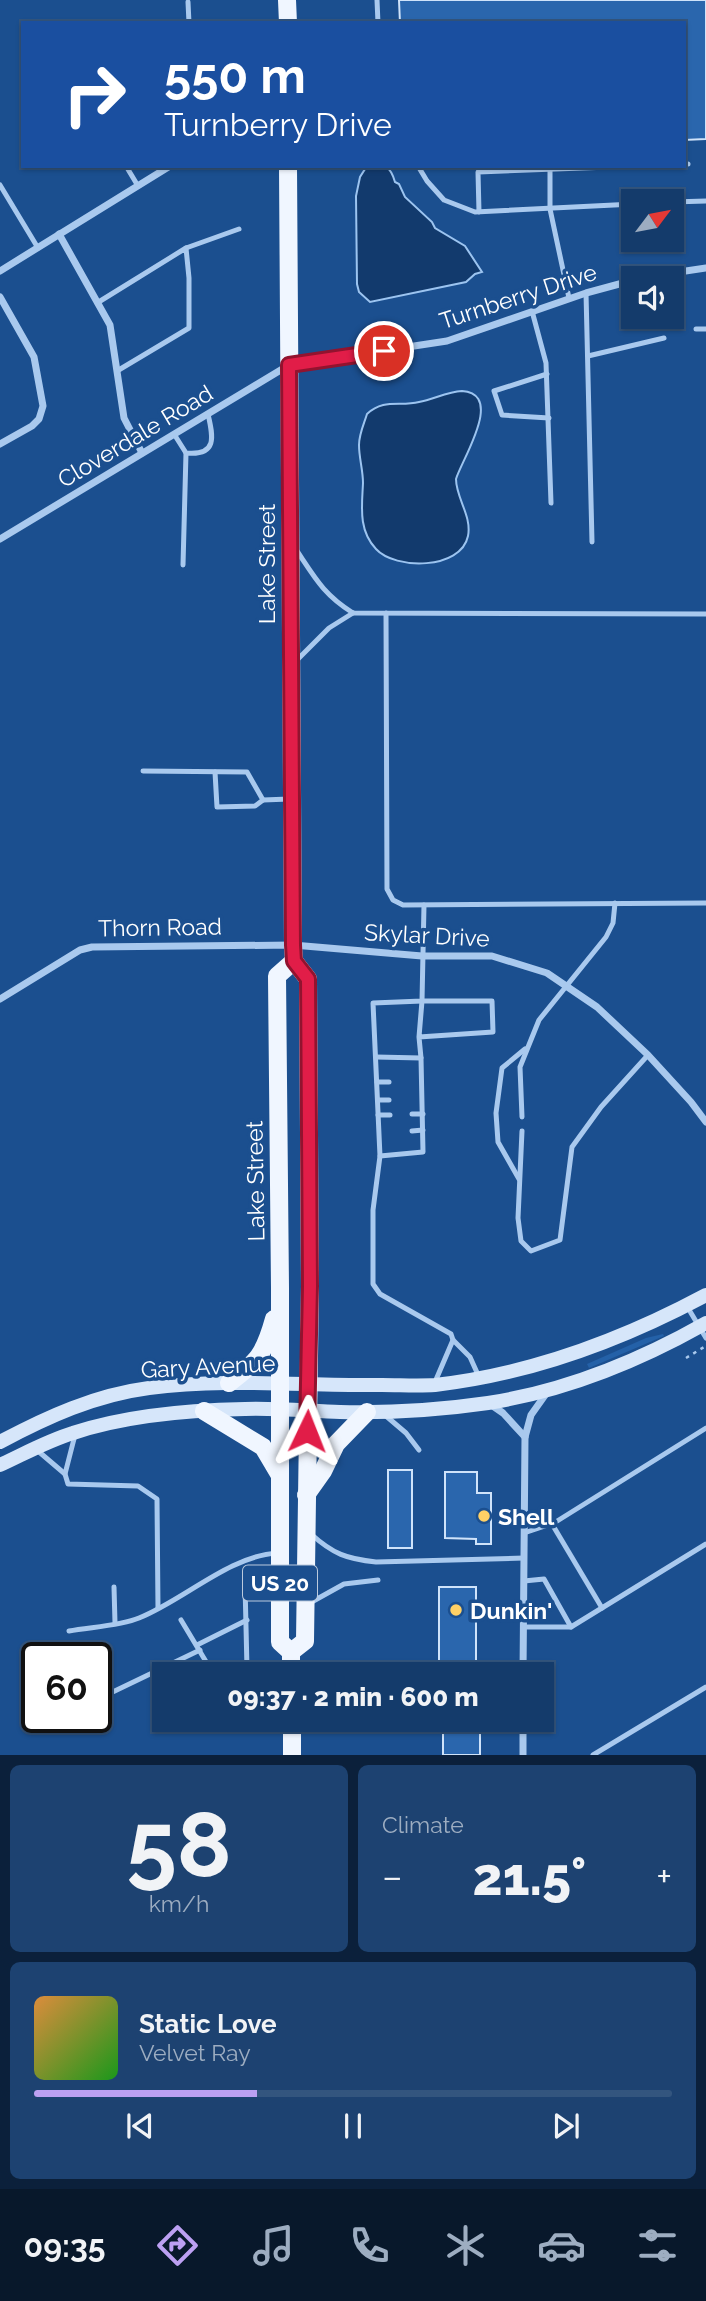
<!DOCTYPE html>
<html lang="en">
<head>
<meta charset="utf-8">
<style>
  :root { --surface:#143b6b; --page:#1d4271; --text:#f1f3f6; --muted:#9dadc1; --line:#33557e; --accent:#bca0f2 }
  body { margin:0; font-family:Raleway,sans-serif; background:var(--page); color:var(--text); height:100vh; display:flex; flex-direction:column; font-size:26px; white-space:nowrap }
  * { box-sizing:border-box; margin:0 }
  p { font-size:23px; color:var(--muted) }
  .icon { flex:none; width:38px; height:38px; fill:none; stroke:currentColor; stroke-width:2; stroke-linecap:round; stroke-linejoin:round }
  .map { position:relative; height:1755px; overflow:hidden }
  .sheet { display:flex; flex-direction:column; gap:10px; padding:10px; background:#0b203b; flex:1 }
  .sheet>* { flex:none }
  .top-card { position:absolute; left:21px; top:21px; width:665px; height:147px; border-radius:0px; box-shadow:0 2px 5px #0004,0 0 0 2px var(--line); background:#1a4fa0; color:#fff; overflow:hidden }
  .needle { width:46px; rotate:58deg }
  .controls { position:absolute; left:621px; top:189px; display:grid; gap:14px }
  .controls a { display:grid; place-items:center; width:63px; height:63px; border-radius:0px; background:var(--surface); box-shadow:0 2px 5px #0004,0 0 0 2px var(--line); font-size:35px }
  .speed { position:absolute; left:21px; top:1642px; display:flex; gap:14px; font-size:35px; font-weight:700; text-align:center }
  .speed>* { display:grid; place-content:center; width:91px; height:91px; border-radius:50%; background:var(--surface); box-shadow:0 2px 5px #0004,0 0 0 2px var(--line); line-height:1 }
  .speed .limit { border:4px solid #111; border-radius:10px; background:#fff; color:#111 }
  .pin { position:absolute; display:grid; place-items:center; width:60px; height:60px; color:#fff; margin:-30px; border:4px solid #fff; border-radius:50%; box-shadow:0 2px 7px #0007 }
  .me { position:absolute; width:77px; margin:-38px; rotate:2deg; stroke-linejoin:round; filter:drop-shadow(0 0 5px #0008) }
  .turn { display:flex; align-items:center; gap:24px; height:147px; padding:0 28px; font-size:32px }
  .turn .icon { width:91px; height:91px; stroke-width:2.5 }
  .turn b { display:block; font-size:49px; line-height:60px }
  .big { font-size:52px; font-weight:800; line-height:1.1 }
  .sheet .tile { flex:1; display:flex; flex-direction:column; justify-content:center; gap:10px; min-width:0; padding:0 24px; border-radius:10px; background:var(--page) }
  .sheet .dial { align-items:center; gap:0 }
  .dial b { font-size:91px; line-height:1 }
  .song { display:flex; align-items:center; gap:21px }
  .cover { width:84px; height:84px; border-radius:10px; background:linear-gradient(135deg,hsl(30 70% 55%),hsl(120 70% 35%)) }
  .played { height:7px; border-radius:4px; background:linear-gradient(90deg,var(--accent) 35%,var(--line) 35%) }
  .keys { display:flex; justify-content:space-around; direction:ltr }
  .heat { display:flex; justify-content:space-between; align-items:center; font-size:38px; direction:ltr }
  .sheet .tiles { flex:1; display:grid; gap:10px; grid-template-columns:1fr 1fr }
  .tile:last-child { grid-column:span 2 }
  .trip { position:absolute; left:152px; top:1662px; width:402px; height:70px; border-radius:0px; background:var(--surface); box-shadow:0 2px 5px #0004,0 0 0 2px var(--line); font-weight:800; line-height:70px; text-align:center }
  .tab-bar { display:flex; height:112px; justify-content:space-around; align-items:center; background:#08182b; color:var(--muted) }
  .tab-bar .icon { width:49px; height:49px }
  .tab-bar .current { color:var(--accent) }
  .tab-bar b { font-size:32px; color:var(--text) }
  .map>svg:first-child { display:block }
  .green { fill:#2461a8 }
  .water { fill:#123a6d; stroke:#9cc4f0; stroke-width:2 }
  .building { fill:#2a66ad; stroke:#cfe3fa; stroke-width:2 }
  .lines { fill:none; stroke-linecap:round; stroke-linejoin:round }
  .path { stroke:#a9c9ee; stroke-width:2.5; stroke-dasharray:3.5 5; stroke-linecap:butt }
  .lane { stroke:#a9c9ee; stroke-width:5 }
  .street { stroke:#a9c9ee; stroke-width:7 }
  .secondary { stroke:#d6e6fa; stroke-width:14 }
  .primary { stroke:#f0f6ff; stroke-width:18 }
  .route-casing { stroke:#92132f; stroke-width:18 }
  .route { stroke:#e11d48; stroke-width:12 }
  .poi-dot { fill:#ffd166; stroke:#1b4f8f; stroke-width:2.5 }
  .labels { text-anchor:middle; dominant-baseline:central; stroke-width:7; stroke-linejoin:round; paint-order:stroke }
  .shield { fill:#1b4f8f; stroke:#bbcadd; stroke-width:2 }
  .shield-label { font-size:21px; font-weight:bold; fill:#fff }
  .street-label { font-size:23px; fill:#fff; stroke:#1b4f8f }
  .poi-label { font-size:23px; font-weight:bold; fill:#fff; stroke:#1b4f8f; text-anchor:start }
</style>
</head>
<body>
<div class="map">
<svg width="706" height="1755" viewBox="0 0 706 1755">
  <rect width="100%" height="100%" fill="#1b4f8f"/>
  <polygon class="green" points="663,1334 664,1336 589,1368 587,1364 646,1338"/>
  <g class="water">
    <path d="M367,166C385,166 390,164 395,182L399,184L405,197L432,222L435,228L465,246L482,272L475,274L466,282L370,302L359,292L357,284L356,196L360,177Z"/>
    <path d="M462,391C505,394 462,459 456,479C456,498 472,516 468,536C461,570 395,570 376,549C358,530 362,506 363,483C363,470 359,458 359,445C359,434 364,424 367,414C384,398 400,407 419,402C434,399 447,392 462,391Z"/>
  </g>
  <g class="building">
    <polygon points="399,0 706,0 706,139 684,140 684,23 400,23"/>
    <rect x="388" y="1470" width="24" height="78"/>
    <polygon points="445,1472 477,1472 477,1493 491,1493 491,1544 476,1544 476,1539 445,1538"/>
    <rect x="439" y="1587" width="37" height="88"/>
    <rect x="443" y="1726" width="37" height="29"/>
  </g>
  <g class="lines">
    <polyline class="path" points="686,1358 704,1347"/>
    <g class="lane">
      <polyline points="377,0 378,23"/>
      <polyline points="188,2 189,23"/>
      <polyline points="684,164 688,164"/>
      <polyline points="126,166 138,186"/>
      <polyline points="418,166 427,181 444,200 475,212 634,204"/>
      <polyline points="550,170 550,209 569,298"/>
      <polyline points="0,185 38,248"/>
      <polyline points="672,202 706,201"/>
      <polyline points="479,212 478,172 637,166"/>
      <polyline points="186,248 239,229"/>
      <polyline points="586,293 592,542"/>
      <polyline points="97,303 186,248 189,278 189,328 117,371"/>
      <polyline points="532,311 546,363 551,503"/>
      <polyline points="696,329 706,329"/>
      <polyline points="588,356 664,338"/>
      <polyline points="547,374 494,391 502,415 549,418"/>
      <path d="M174,434L186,453C218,456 213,436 208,414"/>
      <path d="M297,551C315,578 324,595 353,613L706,614"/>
      <polyline points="183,565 186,453"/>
      <polyline points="386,613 387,889 393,900 403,905 706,903"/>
      <polyline points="297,660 329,628 353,613"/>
      <polyline points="143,771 247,772 263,800 289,799"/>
      <polyline points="215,772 217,807 255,806 263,800"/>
      <polyline points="424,905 422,1001 373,1003 380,1156 373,1210 373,1284 380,1294 451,1334 453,1340 470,1357 479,1377"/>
      <polyline points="376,1057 421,1058"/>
      <polyline points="377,1082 389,1082"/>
      <polyline points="378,1100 389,1100"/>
      <polyline points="412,1114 423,1114"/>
      <polyline points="378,1115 390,1115"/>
      <polyline points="522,1117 520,1067 539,1020 606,937 613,923 615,903"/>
      <polyline points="412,1131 423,1130"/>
      <polyline points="522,1131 518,1218 521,1241 531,1251 560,1240 572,1147 601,1107 648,1055"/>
      <polyline points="380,1156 423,1152 421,1058 419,1037 493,1032 492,1001 422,1001 419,1037"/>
      <polyline points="519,1179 498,1142 496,1113 502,1068 525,1049"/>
      <polyline points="688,1308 706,1338"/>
      <polyline points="435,1382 453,1340"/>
      <polyline points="386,1416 406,1433 419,1450"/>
      <polyline points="75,1435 65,1474 68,1484 138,1486 157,1499 158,1608"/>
      <polyline points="38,1451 65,1474"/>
      <polyline points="552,1524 602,1608"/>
      <polyline points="524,1533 554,1523 706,1428"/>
      <path d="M311,1534C333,1554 347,1559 376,1562L524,1558"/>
      <polyline points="524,1581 544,1579 571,1627"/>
      <polyline points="245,1584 247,1669 288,1663"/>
      <polyline points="114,1587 115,1623"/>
      <polyline points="308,1604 344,1584 378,1580"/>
      <polyline points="181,1620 214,1675"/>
      <polyline points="524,1627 571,1627 706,1544"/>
      <path d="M69,1631C90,1627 120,1626 139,1618C184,1600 229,1556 277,1553"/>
      <polyline points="197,1645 247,1620"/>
      <polyline points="237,1675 247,1669"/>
      <polyline points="96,1700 200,1650"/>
      <polyline points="593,1755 706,1687"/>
    </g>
    <g class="street">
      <polyline points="59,234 110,325 124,418 142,453"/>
      <polyline points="0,271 170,166"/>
      <polyline points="639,278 706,268"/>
      <polyline points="0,297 34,357 43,406 39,419 32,426 0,444"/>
      <polyline points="0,539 289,365 447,341 586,293 634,280"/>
      <polyline points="0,999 80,950 92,947 293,945 422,956 492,956 547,973 597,1007 648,1055 691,1102 706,1122"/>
      <polyline points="490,1404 503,1413 525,1437"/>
      <polyline points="523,1675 525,1437 531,1415 548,1391"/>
      <polyline points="523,1755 523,1720"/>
    </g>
    <g class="secondary">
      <path d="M0,1442C47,1417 95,1395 149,1388C226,1378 305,1386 382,1385C400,1385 418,1386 435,1385C531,1374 622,1340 706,1295"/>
      <path d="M0,1465C24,1454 47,1441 73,1433C124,1416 191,1410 245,1409C277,1408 309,1411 340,1412C389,1413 440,1410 488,1403C565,1391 639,1361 706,1323"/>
    </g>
    <g class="primary">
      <polyline points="287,0 288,23"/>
      <polyline points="288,166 293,945 294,961 308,979 310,1286 305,1641 291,1652"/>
      <path d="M229,1383C258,1361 264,1355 274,1319"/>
      <polyline points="204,1411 263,1447 279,1474"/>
      <polyline points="306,1495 323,1471 336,1444 367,1412"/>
      <polyline points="291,1675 291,1652 280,1642 280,1288 277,976 294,961"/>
      <polyline points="292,1720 292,1755"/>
    </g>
  </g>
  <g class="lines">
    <g class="route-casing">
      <polyline id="route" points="307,1431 310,1286 308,979 294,961 293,945 289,365 384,351"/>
    </g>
    <use href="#route" class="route"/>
  </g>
  <g class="poi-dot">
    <circle cx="484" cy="1516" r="7"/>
    <circle cx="456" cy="1610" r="7"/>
  </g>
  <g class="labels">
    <rect class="shield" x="243" y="1565.5" width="74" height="35" rx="5"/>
    <g class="shield-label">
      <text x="280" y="1583">US 20</text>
    </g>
    <g class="street-label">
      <text transform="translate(518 296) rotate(-18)">Turnberry Drive</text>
      <text transform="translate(135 436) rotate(-31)">Cloverdale Road</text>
      <text transform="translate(266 564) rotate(-90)">Lake Street</text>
      <text transform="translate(160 927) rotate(-1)">Thorn Road</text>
      <text transform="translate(427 935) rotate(3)">Skylar Drive</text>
      <text transform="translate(255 1181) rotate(-91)">Lake Street</text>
      <text transform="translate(208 1366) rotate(-3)">Gary Avenue</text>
    </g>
    <g class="poi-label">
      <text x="498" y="1516">Shell</text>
      <text x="470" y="1610">Dunkin'</text>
    </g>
  </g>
</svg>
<div class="controls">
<a><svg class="needle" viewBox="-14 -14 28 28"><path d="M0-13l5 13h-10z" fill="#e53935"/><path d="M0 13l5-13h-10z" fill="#9dadc1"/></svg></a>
<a><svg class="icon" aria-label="sound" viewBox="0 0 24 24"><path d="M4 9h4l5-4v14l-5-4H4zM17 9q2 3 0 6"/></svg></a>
</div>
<div class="speed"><div class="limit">60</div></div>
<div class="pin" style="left:384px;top:351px;background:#d93025"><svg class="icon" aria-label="arrive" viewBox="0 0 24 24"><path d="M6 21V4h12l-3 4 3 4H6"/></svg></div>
<svg class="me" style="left:307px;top:1431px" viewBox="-20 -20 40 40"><path d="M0-17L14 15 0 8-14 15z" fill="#e11d48" stroke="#fff" stroke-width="4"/></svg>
<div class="trip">09:37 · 2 min · 600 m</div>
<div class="top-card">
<div class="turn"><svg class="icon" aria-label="right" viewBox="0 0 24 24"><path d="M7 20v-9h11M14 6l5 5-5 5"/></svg><div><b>550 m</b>Turnberry Drive</div></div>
</div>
</div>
<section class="sheet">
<div class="tiles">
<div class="tile dial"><b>58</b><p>km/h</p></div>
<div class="tile"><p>Climate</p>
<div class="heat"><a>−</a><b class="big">21.5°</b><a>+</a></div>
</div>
<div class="tile">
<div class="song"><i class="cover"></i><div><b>Static Love</b><p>Velvet Ray</p></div></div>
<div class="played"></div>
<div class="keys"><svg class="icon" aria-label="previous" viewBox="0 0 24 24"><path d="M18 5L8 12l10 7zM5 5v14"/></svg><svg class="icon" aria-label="pause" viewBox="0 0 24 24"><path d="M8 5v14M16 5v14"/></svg><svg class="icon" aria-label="next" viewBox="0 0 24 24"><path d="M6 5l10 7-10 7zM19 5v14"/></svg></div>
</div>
</div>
</section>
<nav class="tab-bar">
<b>09:35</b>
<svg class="icon current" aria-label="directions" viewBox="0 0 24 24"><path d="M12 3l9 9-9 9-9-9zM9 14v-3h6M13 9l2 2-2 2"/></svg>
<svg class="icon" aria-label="music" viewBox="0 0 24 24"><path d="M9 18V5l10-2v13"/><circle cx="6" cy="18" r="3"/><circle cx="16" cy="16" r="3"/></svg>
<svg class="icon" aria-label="phone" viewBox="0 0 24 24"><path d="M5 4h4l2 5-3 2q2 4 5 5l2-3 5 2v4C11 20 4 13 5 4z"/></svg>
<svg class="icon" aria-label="climate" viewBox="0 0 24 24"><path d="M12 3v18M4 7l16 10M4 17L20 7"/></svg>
<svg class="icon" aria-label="car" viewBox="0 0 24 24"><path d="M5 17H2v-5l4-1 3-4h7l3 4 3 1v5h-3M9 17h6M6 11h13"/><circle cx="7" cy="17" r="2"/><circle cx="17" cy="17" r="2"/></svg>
<svg class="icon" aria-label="filters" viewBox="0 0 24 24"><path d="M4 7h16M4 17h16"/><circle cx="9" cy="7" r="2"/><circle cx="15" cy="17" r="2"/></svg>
</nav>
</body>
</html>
